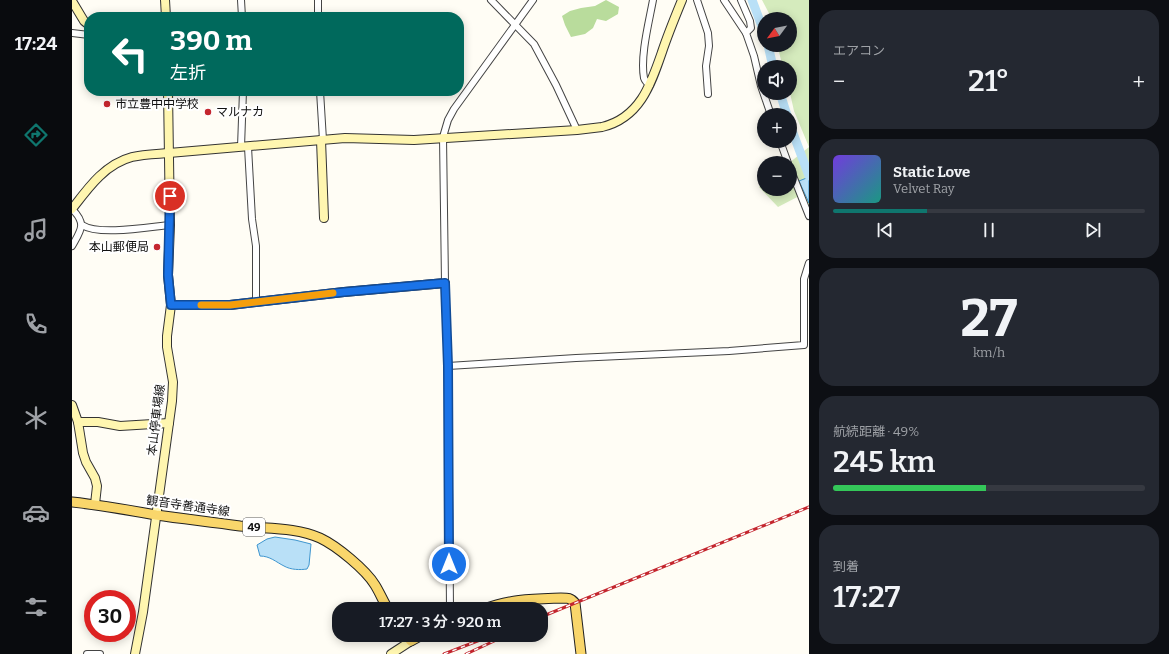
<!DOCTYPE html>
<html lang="ja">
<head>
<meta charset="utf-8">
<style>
  :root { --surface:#171b24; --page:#242831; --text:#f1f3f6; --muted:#9ea1a6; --line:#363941; --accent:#0f766e }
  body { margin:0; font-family:Bitter,"Noto Sans JP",serif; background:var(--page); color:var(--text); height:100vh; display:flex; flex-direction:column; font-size:15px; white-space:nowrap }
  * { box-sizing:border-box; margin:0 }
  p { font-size:13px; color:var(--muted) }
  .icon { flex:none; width:22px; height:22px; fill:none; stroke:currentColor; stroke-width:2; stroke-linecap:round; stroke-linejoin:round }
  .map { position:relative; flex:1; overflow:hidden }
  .details { display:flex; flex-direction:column; gap:10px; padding:10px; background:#0d0f14; width:360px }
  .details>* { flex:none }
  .banner { position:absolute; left:12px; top:12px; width:380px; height:84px; border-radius:16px; box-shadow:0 2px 10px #0003; background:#00695c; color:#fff; overflow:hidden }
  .needle { width:26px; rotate:238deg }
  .tools { position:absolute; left:685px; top:12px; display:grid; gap:8px }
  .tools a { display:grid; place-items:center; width:40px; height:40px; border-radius:50%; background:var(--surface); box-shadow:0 2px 10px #0003; font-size:20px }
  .speed { position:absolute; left:12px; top:590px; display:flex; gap:8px; font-size:20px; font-weight:700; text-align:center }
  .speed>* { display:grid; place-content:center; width:52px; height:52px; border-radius:50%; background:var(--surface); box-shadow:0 2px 10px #0003; line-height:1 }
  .speed .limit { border:6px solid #d22; background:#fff; color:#111 }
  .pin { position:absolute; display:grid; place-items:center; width:34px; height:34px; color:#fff; margin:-17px; border:2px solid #fff; border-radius:50%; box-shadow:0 1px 4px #0007 }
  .me { position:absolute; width:44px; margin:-22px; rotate:0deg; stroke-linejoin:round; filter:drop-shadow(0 0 3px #0008) }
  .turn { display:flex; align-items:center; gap:14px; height:84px; padding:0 20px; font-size:18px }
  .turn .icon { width:52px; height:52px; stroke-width:2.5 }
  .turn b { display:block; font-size:28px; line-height:34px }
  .big { font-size:30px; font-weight:600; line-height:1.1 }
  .details .card { flex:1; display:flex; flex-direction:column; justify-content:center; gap:6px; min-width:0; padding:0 14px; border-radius:16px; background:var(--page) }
  .details .dial { align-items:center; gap:0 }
  .dial b { font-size:52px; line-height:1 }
  .song { display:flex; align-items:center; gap:12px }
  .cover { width:48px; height:48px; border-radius:6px; background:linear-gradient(135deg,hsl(260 70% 55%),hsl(170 70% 35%)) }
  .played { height:4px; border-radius:2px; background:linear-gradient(90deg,var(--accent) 30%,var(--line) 30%) }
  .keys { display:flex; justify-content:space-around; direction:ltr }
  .heat { display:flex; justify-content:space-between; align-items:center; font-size:22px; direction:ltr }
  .charge { height:6px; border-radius:3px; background:linear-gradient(90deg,#34c759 49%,var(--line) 0) }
  .trip { position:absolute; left:260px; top:602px; width:216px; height:40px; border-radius:16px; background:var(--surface); box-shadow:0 2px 10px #0003; font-weight:600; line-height:40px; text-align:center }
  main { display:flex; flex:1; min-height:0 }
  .tabs { display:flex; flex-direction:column; width:72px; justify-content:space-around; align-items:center; background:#090b0e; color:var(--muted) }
  .tabs .icon { width:28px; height:28px }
  .tabs .active { color:var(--accent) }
  .tabs b { font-size:18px; color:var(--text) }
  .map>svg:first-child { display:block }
  .green { fill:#d5ebbd }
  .forest { fill:#b9dc9c }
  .water { fill:#b9e0f7; stroke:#3f96cf }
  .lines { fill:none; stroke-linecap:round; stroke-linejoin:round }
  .river { stroke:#b9e0f7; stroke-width:9 }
  .street-casing { stroke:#444; stroke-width:8 }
  .secondary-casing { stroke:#333; stroke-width:10 }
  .primary-casing { stroke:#222; stroke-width:11 }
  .street { stroke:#fff; stroke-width:6 }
  .secondary { stroke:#fff6b0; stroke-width:8 }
  .primary { stroke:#f9d66b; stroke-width:9 }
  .rail-casing { stroke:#c4262e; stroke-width:3 }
  .rail { stroke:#fff; stroke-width:1.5; stroke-dasharray:4.5; stroke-linecap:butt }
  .route-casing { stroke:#114b97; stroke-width:10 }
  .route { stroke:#1a73e8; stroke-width:7 }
  .slow { stroke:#f59e0b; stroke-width:7 }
  .poi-dot { fill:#c4262e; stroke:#fff; stroke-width:1.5 }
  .labels { text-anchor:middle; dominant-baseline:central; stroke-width:4; stroke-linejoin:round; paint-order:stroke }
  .shield { fill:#fff; stroke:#585858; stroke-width:1 }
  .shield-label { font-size:11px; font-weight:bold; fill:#111 }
  .poi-label { font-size:12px; fill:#111; stroke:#fff; text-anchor:start }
  .street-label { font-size:12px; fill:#111; stroke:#fff }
</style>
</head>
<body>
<main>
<nav class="tabs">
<b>17:24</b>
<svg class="icon active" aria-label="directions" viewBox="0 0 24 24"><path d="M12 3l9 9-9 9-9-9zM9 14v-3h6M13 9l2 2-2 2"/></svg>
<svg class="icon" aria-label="music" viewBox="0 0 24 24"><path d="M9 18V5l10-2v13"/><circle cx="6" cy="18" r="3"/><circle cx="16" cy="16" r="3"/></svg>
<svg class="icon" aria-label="phone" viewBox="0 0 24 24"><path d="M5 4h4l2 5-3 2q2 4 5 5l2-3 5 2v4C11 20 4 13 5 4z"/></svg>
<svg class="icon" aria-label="climate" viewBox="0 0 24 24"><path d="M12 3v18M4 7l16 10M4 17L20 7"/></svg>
<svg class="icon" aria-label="car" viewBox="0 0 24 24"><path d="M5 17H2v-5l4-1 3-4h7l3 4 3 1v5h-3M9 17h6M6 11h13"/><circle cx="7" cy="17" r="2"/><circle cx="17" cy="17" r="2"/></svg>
<svg class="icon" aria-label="filters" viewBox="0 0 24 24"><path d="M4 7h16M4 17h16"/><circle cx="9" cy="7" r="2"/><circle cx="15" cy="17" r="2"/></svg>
</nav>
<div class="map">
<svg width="737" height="654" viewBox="0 0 737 654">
  <rect width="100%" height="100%" fill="#fffdf5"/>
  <polygon class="green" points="690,0 737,0 737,208 731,194 706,207 687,187 692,183 692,189 718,189 718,163 717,163 737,147 722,111 718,93 718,67 711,67 705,45 718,45 718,19 700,19"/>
  <polygon class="forest" points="534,0 547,7 546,14 534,21 525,19 521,28 513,34 499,37 493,25 490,16 498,11 509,8 523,6"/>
  <g class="water">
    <polygon points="737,177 737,203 727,181"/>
    <path d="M203,537L223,540L239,544L237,565L235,569C228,570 219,570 212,566C204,562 198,556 188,556L185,545L195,539Z"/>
  </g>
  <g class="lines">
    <g class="river">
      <polyline points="680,0 692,32"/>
      <polyline points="696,45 701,67"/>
      <polyline points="708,93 715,115"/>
      <polyline points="718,125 737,176"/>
    </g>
    <g class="street-casing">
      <g id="street">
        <polyline points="169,0 170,17"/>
        <polyline points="246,0 246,17"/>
        <polyline points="419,0 462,44 484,85 505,130"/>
        <polyline points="625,0 636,33 637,46 634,66 636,94"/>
        <polyline points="652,0 674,33"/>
        <polyline points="669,0 678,21 679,28 674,33 682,56 689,86 699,115"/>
        <polyline points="0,33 17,35"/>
        <path d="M578,85C575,83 573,81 572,78C568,56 577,22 581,0"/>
        <polyline points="248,91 251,140"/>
        <polyline points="708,141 716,163"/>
        <polyline points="169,147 171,91"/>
        <polyline points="176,147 180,219 184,246 184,301"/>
        <polyline points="718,168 737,216"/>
        <path d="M0,209C15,224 9,230 0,246"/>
        <path d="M10,225C27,236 77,227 98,225"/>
        <polyline points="376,366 504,358 657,351 732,345 732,279 737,263"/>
        <polyline points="378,609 376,366 373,283 371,137 376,120 382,109 461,0"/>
        <polyline points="15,654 28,654"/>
      </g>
    </g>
    <g class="secondary-casing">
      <g id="secondary">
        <polyline points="93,0 94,17"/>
        <polyline points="0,1 12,21 17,25"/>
        <polyline points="249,140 252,218"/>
        <path d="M0,209C16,188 33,164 60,157C72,154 85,154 97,153L273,138L342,140L505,130C513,129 522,128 530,127C568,118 579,84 590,52C596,34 603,17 610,0"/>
        <polyline points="99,305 158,305 272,292 373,283"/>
        <polyline points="0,405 6,422 11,453 14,462 23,478 25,486 23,504"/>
        <polyline points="6,422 26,422 48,426 97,423"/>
        <polyline points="63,654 71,612 100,401 101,382 95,347 95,336 99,305 96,275 98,225 96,91"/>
        <polyline points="319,654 339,641"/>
      </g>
    </g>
    <g class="primary-casing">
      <g id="primary">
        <path d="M0,502C28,505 56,510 84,515C112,519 140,522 168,526C194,529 224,527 248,538C265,546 294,570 303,585C308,593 311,601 316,609"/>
        <path d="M413,609C437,599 464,599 489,598C496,598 499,598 503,603L509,654"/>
        <polyline points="334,635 339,641 350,635"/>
      </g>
    </g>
    <use href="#street" class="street"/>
    <use href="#secondary" class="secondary"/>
    <use href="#primary" class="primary"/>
    <g class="rail-casing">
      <g id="rail">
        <polyline points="469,617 737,507"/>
        <polyline points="372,654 421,635"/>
        <polyline points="394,654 435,635"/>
      </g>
    </g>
    <use href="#rail" class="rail"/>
  </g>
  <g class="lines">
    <g class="route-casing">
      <polyline id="route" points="98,196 96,275 99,305 158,305 272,292 373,283 376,366 377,564"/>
    </g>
    <use href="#route" class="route"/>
    <polyline class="slow" points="129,305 158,305 261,293"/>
  </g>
  <g class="poi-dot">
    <circle cx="35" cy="104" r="4"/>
    <circle cx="136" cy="112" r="4"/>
    <circle cx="85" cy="247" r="4"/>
  </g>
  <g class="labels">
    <rect class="shield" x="171" y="518" width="22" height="18" rx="3"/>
    <g class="shield-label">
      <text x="182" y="527">49</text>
    </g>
    <g class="poi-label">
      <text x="43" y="104">市立豊中中学校</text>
      <text x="144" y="112">マルナカ</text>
      <text x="77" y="247" text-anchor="end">本山郵便局</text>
    </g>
    <g class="street-label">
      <text transform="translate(84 420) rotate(-83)">本山停車場線</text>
      <text transform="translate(116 506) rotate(8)">観音寺善通寺線</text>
    </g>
  </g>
</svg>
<div class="tools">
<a><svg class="needle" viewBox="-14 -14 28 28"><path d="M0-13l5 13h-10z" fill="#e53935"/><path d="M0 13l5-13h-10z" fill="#9ea1a6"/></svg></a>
<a><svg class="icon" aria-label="sound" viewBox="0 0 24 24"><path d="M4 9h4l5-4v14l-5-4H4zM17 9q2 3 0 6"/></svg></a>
<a>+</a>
<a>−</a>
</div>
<div class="speed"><div class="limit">30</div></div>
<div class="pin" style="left:98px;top:196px;background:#d93025"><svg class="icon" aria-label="arrive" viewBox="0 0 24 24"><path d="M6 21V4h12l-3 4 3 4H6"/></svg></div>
<svg class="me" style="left:377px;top:564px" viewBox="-20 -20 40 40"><circle r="17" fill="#1a73e8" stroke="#fff" stroke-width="3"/><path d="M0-11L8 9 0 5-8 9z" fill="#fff"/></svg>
<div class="trip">17:27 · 3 分 · 920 m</div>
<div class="banner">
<div class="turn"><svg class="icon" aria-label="left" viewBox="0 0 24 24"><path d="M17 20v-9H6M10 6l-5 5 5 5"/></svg><div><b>390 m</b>左折</div></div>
</div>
</div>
<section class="details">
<div class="card"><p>エアコン</p>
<div class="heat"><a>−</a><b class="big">21°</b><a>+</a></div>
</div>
<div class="card">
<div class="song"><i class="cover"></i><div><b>Static Love</b><p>Velvet Ray</p></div></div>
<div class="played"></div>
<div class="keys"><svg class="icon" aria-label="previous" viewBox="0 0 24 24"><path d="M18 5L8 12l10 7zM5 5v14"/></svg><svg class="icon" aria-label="pause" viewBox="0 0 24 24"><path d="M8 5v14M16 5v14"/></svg><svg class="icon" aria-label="next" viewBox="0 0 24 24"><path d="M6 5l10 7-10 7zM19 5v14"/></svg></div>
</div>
<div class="card dial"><b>27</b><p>km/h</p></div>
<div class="card"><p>航続距離 · 49%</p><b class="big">245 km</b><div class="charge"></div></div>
<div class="card"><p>到着</p><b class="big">17:27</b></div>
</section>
</main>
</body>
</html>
